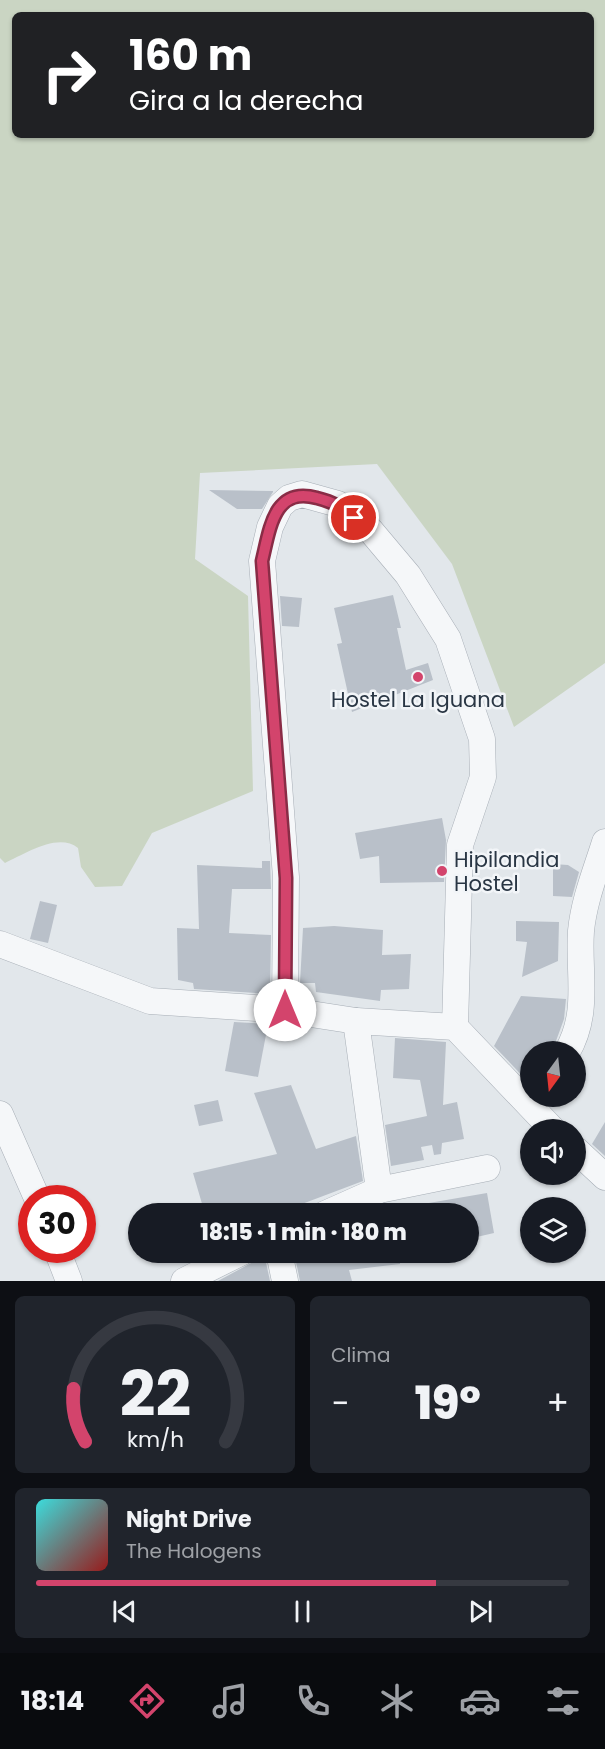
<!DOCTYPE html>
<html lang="es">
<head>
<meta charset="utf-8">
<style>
  :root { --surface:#171b24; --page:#20242c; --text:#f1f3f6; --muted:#9ea1a6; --line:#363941; --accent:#d3446c }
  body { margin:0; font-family:Poppins,sans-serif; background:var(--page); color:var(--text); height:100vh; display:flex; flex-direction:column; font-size:22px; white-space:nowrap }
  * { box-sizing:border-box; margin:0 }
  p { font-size:20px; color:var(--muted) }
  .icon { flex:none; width:33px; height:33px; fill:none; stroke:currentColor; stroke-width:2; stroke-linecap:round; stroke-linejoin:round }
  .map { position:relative; height:1281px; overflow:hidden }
  .drawer { display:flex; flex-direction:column; gap:15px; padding:15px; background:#0d0f14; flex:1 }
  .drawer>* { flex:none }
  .guide { position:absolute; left:12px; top:12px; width:582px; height:126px; border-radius:9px; box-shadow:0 2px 4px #0004; background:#202124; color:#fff; overflow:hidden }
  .needle { width:39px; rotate:195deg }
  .fabs { position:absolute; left:520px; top:1041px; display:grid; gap:12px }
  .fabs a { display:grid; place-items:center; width:66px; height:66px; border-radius:50%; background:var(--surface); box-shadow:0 2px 4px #0004; font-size:30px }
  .speed { position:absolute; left:18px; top:1185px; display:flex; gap:12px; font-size:30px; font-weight:700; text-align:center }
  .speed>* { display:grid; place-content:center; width:78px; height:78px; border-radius:50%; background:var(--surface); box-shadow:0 2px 4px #0004; line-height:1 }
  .speed .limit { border:9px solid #d22; background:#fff; color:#111 }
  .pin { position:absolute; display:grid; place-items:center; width:51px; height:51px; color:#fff; margin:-26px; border:3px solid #fff; border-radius:50%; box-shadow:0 2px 6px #0007 }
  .me { position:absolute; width:66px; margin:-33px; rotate:0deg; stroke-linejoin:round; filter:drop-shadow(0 0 4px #0008) }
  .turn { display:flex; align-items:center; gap:21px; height:126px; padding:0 18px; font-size:27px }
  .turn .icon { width:78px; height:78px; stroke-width:2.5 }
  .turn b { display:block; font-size:42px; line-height:51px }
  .big { font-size:45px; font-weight:800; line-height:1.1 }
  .drawer .widget { flex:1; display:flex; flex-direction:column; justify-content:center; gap:9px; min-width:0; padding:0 21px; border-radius:9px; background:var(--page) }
  .drawer .dial { align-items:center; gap:0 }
  .dial svg { height:156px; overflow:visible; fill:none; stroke:var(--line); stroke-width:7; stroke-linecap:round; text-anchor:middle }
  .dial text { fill:var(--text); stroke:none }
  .song { display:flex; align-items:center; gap:18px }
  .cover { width:72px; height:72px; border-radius:9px; background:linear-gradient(135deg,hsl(180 70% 55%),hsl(0 70% 35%)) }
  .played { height:6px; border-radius:3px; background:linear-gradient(90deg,var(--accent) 75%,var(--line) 75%) }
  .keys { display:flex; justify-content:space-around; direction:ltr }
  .heat { display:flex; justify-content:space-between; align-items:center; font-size:33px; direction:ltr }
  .drawer .tiles { flex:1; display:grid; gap:15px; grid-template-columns:1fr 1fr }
  .widget:last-child { grid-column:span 2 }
  .trip { position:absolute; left:128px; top:1203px; width:351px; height:60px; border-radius:30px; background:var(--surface); box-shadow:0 2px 4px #0004; font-weight:800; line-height:60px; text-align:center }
  .menu { display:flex; height:96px; justify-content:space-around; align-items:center; background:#090b0e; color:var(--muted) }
  .menu .icon { width:42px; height:42px }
  .menu .current { color:var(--accent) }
  .menu b { font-size:27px; color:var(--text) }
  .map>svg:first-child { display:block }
  .green { fill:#cad5c3; fill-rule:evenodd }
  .building { fill:#b9c0c9 }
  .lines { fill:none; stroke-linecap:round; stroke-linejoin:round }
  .minor-casing { stroke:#a7aeb6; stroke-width:27 }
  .minor { stroke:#f5f7f9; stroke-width:26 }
  .route-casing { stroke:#892c46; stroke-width:15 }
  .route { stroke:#d3446c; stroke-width:10 }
  .poi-dot { fill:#d3446c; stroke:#f2f5f8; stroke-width:2 }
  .labels { text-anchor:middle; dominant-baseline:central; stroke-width:5; stroke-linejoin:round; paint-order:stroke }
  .poi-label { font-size:21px; fill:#293644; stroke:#f2f5f8 }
</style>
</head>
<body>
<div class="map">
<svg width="605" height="1281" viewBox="0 0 605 1281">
  <rect width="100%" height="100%" fill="#e2e7eb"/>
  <path class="green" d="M0,0H605V663L514,727L452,564L377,464L200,473L195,559L248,596L253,791L152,833L122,886L95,887L81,867L78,848C58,832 25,854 5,863L0,858ZM15,15H591V135H15Z"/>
  <g class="building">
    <polygon points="209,490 273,491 273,492 262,509 237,509"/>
    <polygon points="393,595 401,628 397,628 406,670 428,663 433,680 352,712 337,644 342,643 334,608"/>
    <polygon points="280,596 302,598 299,627 282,626"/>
    <polygon points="442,818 446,840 444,882 380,883 379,856 360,859 355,833"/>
    <polygon points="262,861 270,861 271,889 232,889 229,933 271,935 270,994 194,989 193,983 178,980 177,928 199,929 197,865 262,868"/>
    <polygon points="553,864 568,865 579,872 572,897 553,896"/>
    <polygon points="40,901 57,905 48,943 30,939"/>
    <polygon points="516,921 559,922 558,961 522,977 527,942 516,941"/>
    <polygon points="334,926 383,930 382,955 411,954 409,989 381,990 380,1001 316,992 315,983 300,983 303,928"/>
    <polygon points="521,996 566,999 564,1019 552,1052 531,1052 531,1085 494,1046"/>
    <polygon points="234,1022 268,1024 258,1077 225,1071"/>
    <polygon points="395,1038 446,1042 443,1105 457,1102 464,1139 442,1143 441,1154 434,1155 432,1145 421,1147 424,1160 391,1166 385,1125 427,1116 420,1080 393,1078"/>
    <polygon points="291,1085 316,1149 356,1136 363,1181 286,1210 287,1214 205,1214 193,1173 277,1154 254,1093"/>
    <polygon points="218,1100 223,1121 199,1126 194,1105"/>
    <polygon points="605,1122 605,1156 592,1144"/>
    <polygon points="487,1193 494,1233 468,1239 468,1214 424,1214 423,1204"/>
    <polygon points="294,1252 399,1252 400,1264 349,1270 352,1281 300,1281"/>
    <polygon points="265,1258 270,1281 218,1281 253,1262"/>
  </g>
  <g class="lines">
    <g class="minor-casing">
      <g id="minor">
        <polyline points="0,944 150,1001 285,1010 356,1021 455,1027 553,1130"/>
        <polyline points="285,1010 286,877 262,561 270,527 280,506 289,498 302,494 338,504 371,531 408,575 448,639 482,739 483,777 460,845 455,1027"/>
        <polyline points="356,1021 379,1190"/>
        <path d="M567,1052C590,1013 578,973 581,931C584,900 596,871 605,842"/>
        <polyline points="0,1114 37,1198"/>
        <polyline points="576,1150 605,1177"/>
        <polyline points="325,1214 379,1190 487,1168"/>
        <polyline points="57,1250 69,1281"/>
        <polyline points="279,1252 285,1281"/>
        <polyline points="184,1281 242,1252"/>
      </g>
    </g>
    <use href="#minor" class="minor"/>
  </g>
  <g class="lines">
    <g class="route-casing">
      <path id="route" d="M285,1010L286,878L262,561C270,528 274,486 317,498C333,502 342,507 354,518"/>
    </g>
    <use href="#route" class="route"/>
  </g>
  <g class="poi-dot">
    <circle cx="418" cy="677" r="6"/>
    <circle cx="442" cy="871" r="6"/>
  </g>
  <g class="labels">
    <g class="poi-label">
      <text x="418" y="699">Hostel La Iguana</text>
      <text x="454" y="859" text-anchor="start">Hipilandia<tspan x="454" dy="24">Hostel</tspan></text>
    </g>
  </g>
</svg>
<div class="fabs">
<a><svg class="needle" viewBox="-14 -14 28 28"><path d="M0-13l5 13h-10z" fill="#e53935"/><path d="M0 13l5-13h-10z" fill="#9ea1a6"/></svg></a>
<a><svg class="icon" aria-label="sound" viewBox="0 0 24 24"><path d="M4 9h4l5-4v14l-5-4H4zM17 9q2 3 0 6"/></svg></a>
<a><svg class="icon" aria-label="layers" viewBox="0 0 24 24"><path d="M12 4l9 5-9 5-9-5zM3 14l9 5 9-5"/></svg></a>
</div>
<div class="speed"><div class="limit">30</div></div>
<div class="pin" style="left:354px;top:518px;background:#d93025"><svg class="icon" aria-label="arrive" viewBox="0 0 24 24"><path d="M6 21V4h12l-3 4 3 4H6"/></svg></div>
<svg class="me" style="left:285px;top:1010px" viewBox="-20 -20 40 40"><circle r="19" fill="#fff"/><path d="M0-13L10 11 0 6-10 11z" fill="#d3446c"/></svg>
<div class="trip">18:15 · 1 min · 180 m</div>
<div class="guide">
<div class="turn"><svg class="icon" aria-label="right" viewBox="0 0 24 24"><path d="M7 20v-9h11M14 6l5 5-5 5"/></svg><div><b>160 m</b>Gira a la derecha</div></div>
</div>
</div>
<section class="drawer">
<div class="tiles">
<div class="widget dial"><svg viewBox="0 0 100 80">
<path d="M14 69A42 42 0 1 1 86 69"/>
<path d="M14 69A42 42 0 0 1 8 42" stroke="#d3446c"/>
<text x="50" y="56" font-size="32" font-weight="700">22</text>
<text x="50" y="72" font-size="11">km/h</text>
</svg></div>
<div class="widget"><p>Clima</p>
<div class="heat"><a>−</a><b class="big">19°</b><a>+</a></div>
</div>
<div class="widget">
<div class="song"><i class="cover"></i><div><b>Night Drive</b><p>The Halogens</p></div></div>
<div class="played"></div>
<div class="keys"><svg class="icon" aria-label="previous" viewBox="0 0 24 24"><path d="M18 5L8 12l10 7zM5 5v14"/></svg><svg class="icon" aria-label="pause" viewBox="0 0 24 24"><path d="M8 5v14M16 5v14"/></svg><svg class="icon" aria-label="next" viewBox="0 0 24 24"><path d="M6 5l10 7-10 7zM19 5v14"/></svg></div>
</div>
</div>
</section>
<nav class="menu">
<b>18:14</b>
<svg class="icon current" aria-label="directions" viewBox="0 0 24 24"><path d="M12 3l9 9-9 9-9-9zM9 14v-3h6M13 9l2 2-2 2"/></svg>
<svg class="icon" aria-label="music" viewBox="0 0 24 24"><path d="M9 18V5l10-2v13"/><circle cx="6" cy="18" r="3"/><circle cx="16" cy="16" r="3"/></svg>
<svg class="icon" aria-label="phone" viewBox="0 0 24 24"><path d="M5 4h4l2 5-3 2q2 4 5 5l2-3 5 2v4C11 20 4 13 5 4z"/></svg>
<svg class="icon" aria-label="climate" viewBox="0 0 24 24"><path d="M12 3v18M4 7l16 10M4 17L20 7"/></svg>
<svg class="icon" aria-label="car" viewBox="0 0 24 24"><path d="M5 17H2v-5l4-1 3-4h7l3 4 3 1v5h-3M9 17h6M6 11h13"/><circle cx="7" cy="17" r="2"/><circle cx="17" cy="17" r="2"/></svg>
<svg class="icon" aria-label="filters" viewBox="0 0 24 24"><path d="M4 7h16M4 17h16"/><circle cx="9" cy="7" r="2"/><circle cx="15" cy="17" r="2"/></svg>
</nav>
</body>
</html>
